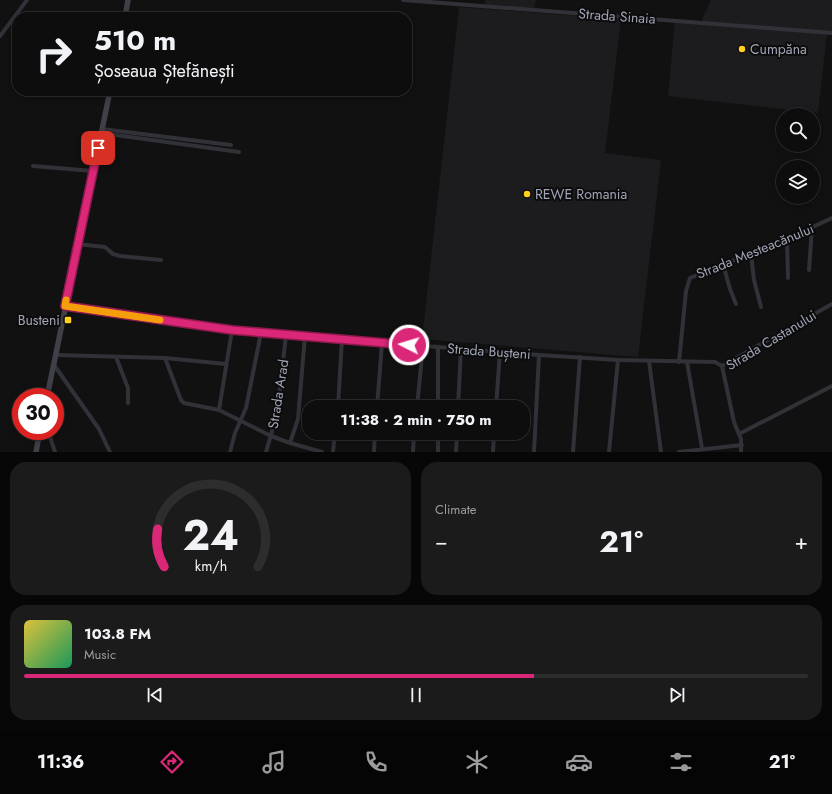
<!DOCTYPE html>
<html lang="en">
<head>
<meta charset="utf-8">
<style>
  :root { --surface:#0d0d0e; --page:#1b1b1c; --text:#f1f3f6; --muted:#9a9c9e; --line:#2d2d2e; --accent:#db2777 }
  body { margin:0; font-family:Jost,sans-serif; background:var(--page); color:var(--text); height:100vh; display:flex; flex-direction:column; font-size:15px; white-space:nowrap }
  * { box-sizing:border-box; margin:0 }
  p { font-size:13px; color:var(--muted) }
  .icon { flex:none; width:22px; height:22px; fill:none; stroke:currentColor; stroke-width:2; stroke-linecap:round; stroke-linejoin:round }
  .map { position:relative; height:452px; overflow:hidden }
  .details { display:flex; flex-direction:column; gap:10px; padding:10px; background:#070708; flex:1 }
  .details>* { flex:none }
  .top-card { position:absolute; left:12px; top:12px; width:400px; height:84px; border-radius:16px; box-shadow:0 2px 10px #0003,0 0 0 1px var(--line); background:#0d0d0e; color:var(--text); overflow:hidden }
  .controls { position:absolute; left:776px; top:108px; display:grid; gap:8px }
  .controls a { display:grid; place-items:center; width:44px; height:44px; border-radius:50%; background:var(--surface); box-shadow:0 2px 10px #0003,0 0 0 1px var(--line); font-size:20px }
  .speed { position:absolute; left:12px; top:388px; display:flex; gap:8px; font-size:20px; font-weight:700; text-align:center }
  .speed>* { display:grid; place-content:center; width:52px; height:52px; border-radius:50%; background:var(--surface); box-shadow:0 2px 10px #0003,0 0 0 1px var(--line); line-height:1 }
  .speed .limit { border:6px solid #d22; background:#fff; color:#111 }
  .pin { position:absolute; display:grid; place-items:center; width:34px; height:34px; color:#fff; margin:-17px; border-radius:8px; box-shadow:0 2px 6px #0006 }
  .me { position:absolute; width:44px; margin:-22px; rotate:275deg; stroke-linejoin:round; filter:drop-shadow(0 0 3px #0008) }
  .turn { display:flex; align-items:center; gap:14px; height:84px; padding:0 16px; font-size:18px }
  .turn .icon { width:52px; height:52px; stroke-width:2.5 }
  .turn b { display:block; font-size:28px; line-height:34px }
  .big { font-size:30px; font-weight:700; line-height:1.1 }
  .details .card { flex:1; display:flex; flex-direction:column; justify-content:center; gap:6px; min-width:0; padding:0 14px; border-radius:16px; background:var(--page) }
  .details .dial { align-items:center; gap:0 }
  .dial svg { height:104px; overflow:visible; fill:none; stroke:var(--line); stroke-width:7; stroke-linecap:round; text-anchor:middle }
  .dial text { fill:var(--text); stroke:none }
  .song { display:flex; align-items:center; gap:12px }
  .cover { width:48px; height:48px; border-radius:6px; background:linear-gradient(135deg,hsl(50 70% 55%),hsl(150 70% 35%)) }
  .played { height:4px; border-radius:2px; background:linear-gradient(90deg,var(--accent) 65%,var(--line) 65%) }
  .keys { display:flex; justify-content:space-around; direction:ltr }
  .heat { display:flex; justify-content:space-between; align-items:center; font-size:22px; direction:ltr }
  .details .tiles { flex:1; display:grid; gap:10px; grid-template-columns:1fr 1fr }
  .card:last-child { grid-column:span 2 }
  .trip { position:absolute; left:302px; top:400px; width:228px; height:40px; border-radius:16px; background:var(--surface); box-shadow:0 2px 10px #0003,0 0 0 1px var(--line); font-weight:700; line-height:40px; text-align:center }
  .menu { display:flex; height:64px; justify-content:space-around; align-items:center; background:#050506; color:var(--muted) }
  .menu .icon { width:28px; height:28px }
  .menu .selected { color:var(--accent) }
  .menu b { font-size:18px; color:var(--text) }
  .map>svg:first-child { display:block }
  .built { fill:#1c1c1f }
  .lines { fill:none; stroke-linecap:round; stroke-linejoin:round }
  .minor { stroke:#313138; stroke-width:4 }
  .secondary { stroke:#3f4048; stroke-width:5.5 }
  .route-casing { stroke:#8e194d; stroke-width:10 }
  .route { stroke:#db2777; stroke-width:7 }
  .slow { stroke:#f59e0b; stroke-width:7 }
  .poi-dot { fill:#ffd11c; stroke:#0c0c0d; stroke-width:1.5 }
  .labels { text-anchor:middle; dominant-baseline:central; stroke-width:4; stroke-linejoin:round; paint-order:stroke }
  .street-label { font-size:14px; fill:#a0a4b5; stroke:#0c0c0d }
  .poi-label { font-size:14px; fill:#a0a4b5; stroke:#0c0c0d; text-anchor:start }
</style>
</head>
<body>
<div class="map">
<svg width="832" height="452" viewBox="0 0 832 452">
  <rect width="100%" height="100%" fill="#111112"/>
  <g class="built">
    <polygon points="485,0 536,0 534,10 484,6"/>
    <polygon points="711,0 832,0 832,33 827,32 818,113 668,96 675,20 701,22"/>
    <polygon points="459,7 621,19 605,153 661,160 638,357 422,339"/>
  </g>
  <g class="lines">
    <g class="minor">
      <polyline points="403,0 832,33"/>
      <polyline points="0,36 27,0"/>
      <polyline points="102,129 231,145"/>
      <polyline points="101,133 239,152"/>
      <polyline points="33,166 93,171"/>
      <polyline points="787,239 788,278"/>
      <polyline points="77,244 105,247 113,254 120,256 161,260"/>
      <polyline points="751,254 754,280 761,307"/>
      <polyline points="723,264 730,289 736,304"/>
      <polyline points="809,270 812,228"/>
      <polyline points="65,306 261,333 539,355 618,360 715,362 722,366"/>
      <polyline points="56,355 165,358 226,364"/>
      <polyline points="116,357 128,388 128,403"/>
      <polyline points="165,358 181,400 184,403 219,410 271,436 290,443 322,452"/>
      <polyline points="649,361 661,452"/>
      <polyline points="679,362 686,291 690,278 787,239 832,218"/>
      <polyline points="687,362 702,448"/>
      <polyline points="54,365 99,429 110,452"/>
      <polyline points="722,366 832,304"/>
      <polyline points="722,366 734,422 741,439 741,452"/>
      <polyline points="338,407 342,339"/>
      <polyline points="377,407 382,343"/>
      <polyline points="417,407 423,346"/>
      <polyline points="438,407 438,348"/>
      <polyline points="458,407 461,349"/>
      <polyline points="496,407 500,352"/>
      <polyline points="219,410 232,330"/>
      <polyline points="48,431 55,452"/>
      <polyline points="739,434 832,386"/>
      <polyline points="290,443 298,419 305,336"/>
      <polyline points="230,452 235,433 246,408 261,333"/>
      <polyline points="266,452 277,414 286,335"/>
      <polyline points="333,452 335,433"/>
      <polyline points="374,452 375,433"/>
      <polyline points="413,452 414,433"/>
      <polyline points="438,452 438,433"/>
      <polyline points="456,452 457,433"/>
      <polyline points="493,452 494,433"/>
      <polyline points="534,452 539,355"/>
      <polyline points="573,452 580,357"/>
      <polyline points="609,452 618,360"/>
      <polyline points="679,452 742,445"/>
    </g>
    <g class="secondary">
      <polyline points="125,17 128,0"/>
      <polyline points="47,397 110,91"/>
      <polyline points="36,452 40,431"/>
    </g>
  </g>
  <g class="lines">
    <g class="route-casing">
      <polyline id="route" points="98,148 65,306 232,330 409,345"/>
    </g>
    <use href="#route" class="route"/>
    <polyline class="slow" points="66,300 65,306 160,320"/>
  </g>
  <g class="poi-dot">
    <circle cx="742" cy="49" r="4"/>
    <circle cx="527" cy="194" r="4"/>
    <rect x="64" y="316" width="8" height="8" rx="2"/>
  </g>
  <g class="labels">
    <g class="street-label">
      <text transform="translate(617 16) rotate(4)">Strada Sinaia</text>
      <text transform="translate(755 251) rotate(-22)">Strada Mesteacănului</text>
      <text transform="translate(771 340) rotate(-31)">Strada Castanului</text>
      <text transform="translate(489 351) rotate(4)">Strada Bușteni</text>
      <text transform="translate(278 394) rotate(-81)">Strada Arad</text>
    </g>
    <g class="poi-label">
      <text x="750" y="49">Cumpăna</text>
      <text x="535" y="194">REWE Romania</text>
      <text x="60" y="320" text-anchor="end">Busteni</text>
    </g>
  </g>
</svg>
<div class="controls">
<a><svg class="icon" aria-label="search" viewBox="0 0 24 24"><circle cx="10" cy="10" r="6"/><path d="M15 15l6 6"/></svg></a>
<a><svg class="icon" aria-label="layers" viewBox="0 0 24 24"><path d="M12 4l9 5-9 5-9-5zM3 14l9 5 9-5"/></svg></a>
</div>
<div class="speed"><div class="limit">30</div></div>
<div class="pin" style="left:98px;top:148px;background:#d93025"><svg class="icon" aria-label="arrive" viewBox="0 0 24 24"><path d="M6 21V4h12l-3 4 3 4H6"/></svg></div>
<svg class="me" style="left:409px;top:345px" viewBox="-20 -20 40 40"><circle r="17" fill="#db2777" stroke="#fff" stroke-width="3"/><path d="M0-11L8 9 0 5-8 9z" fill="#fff"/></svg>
<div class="trip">11:38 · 2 min · 750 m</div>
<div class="top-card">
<div class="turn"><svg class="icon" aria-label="right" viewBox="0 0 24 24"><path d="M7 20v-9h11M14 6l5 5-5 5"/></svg><div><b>510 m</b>Șoseaua Ștefănești</div></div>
</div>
</div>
<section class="details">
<div class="tiles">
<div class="card dial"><svg viewBox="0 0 100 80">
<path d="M14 69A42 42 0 1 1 86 69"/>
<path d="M14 69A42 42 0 0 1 9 40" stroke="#db2777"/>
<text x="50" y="56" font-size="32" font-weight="700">24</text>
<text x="50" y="72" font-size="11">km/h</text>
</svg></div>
<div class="card"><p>Climate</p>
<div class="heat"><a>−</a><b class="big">21°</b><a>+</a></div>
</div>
<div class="card">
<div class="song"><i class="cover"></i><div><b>103.8 FM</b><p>Music</p></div></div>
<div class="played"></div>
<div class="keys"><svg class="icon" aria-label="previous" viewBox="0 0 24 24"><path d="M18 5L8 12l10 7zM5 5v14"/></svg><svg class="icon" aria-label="pause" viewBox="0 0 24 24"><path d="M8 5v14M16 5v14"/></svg><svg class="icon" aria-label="next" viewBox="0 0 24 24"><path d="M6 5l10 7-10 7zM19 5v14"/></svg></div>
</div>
</div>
</section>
<nav class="menu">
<b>11:36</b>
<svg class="icon selected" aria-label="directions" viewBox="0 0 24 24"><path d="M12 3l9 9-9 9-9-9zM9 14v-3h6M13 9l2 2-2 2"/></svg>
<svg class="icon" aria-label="music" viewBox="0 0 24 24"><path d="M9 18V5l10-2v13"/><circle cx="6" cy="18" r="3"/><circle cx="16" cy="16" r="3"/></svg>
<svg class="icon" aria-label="phone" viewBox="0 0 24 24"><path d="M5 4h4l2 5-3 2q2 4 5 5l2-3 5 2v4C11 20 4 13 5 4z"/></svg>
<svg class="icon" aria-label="climate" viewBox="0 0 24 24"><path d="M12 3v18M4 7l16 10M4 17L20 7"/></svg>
<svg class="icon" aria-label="car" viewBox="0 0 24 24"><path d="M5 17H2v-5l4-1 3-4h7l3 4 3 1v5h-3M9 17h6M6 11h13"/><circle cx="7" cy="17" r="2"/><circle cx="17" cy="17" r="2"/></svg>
<svg class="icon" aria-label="filters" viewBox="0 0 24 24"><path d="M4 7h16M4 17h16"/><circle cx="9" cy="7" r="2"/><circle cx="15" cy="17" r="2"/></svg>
<b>21°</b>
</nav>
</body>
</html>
